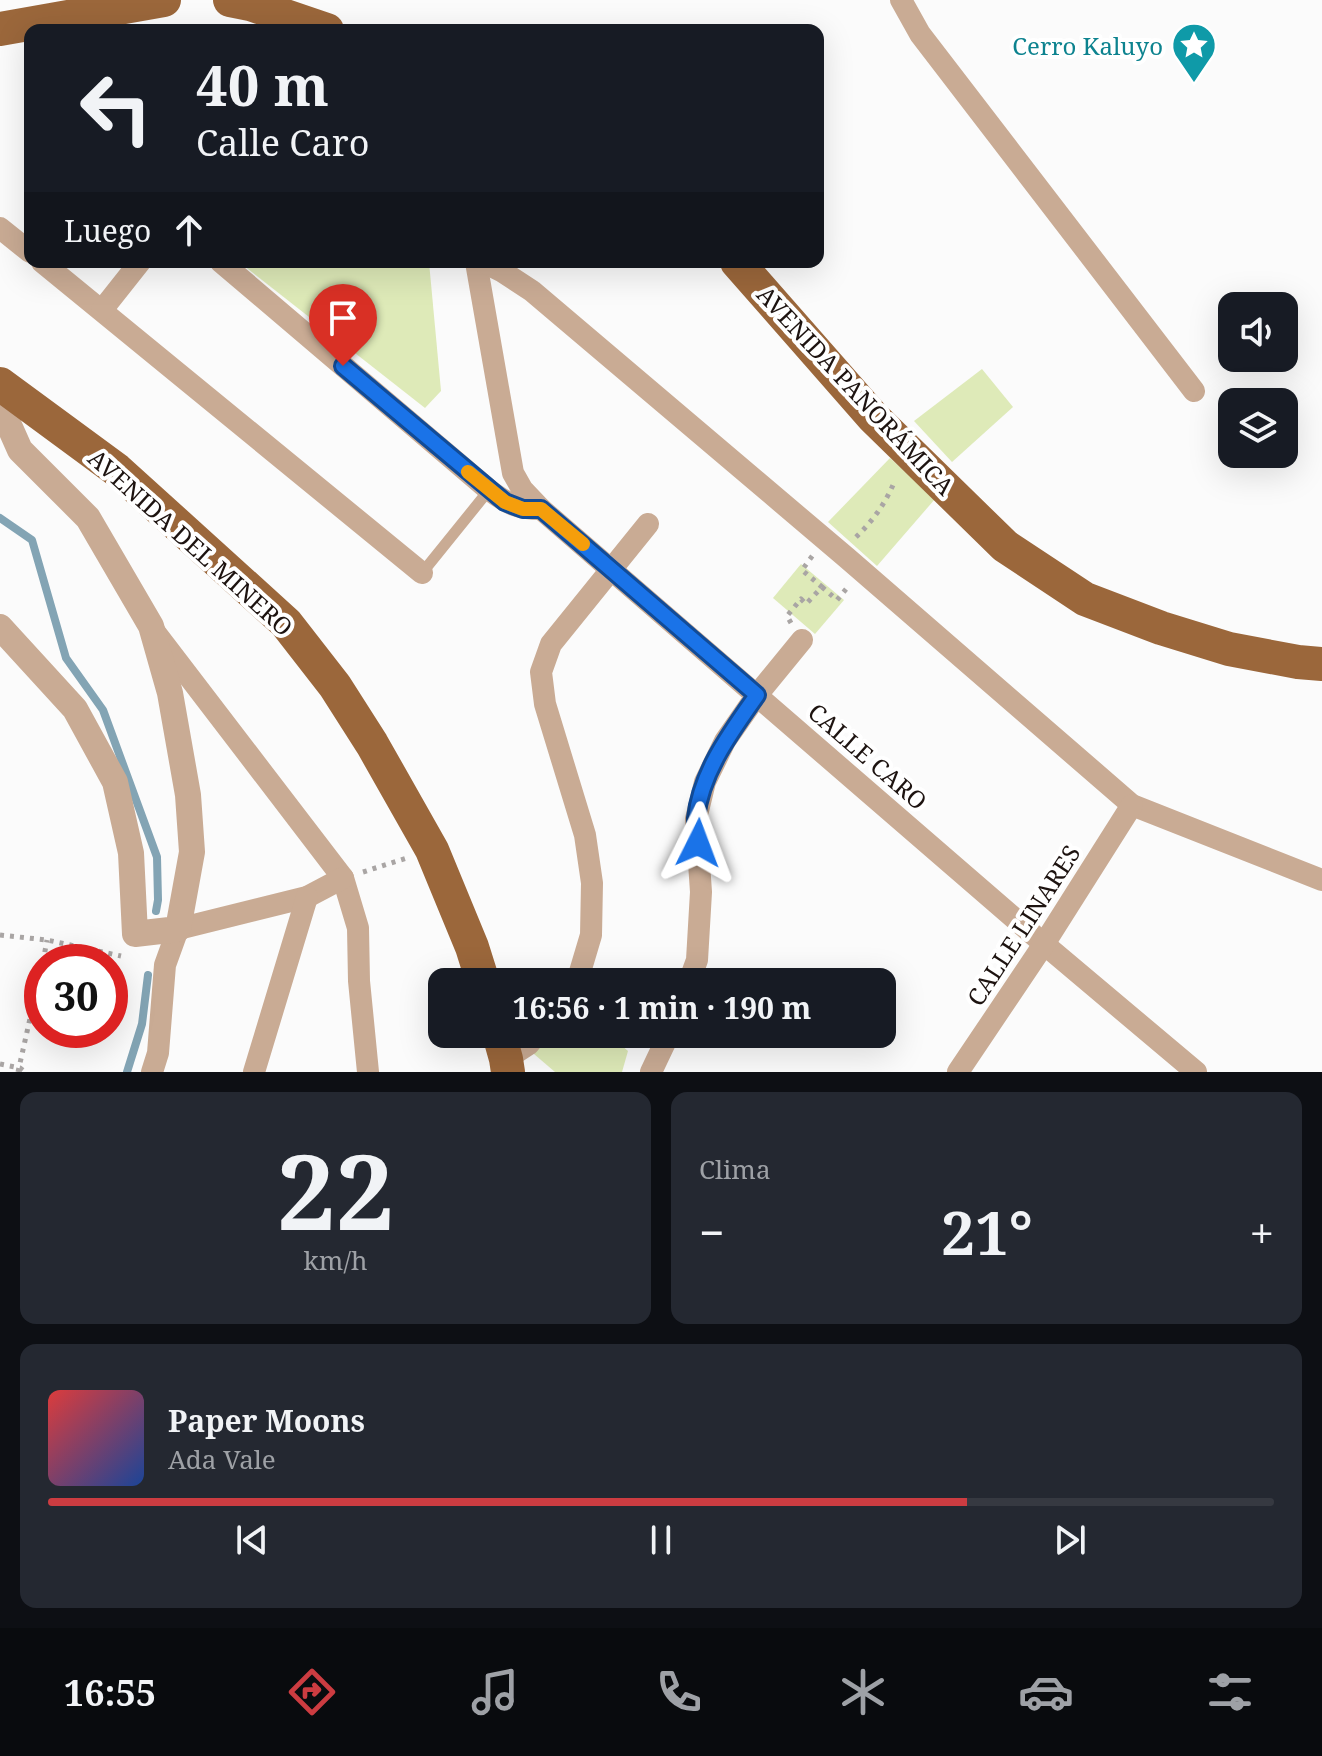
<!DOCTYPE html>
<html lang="es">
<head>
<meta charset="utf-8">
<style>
  :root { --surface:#171b24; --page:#242831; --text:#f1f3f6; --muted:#9ea1a6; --line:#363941; --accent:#cc3c41 }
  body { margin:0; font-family:"Noto Serif",serif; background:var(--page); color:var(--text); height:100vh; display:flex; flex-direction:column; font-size:30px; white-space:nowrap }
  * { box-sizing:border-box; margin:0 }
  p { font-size:26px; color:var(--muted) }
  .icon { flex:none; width:44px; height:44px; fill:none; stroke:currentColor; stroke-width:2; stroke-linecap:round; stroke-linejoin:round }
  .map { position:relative; height:1072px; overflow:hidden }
  .details { display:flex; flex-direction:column; gap:20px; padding:20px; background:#0d0f14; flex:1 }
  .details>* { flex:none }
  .hud { position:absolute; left:24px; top:24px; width:800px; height:244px; border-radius:16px; box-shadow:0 8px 32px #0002; background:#171b24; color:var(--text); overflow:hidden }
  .controls { position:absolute; left:1218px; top:292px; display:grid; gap:16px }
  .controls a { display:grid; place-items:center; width:80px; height:80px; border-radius:16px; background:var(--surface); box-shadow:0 8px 32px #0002; font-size:40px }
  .speed { position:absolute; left:24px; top:944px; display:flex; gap:16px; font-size:40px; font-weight:700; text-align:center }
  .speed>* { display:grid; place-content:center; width:104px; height:104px; border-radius:50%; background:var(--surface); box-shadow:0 8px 32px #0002; line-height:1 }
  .speed .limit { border:12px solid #d22; background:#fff; color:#111 }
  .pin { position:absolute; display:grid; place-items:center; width:68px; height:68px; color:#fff; margin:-82px -34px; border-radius:50% 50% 50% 0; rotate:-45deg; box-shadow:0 0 8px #0007 }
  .pin .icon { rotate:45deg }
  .me { position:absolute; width:88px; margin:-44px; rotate:3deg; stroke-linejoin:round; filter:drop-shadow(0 0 6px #0008) }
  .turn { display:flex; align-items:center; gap:28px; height:168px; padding:0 40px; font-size:36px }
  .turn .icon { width:104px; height:104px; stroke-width:2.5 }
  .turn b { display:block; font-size:56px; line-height:68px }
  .then { display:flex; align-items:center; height:76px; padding:0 40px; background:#0003; gap:16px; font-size:30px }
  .big { font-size:60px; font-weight:700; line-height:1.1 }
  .details .tile { flex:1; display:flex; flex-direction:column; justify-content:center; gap:12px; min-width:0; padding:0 28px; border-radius:16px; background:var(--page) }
  .details .dial { align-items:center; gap:0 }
  .dial b { font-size:104px; line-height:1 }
  .song { display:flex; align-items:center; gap:24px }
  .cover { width:96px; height:96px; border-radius:12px; background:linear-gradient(135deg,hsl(0 70% 55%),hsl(220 70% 35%)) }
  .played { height:8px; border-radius:4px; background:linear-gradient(90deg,var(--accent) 75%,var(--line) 75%) }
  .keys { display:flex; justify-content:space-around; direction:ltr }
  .heat { display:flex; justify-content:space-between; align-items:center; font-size:44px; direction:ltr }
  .details .tiles { flex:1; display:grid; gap:20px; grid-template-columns:1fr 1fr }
  .tile:last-child { grid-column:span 2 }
  .trip { position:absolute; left:428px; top:968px; width:468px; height:80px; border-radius:16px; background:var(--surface); box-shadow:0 8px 32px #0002; font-weight:700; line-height:80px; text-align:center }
  .tabs { display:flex; height:128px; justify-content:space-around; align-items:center; background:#090b0e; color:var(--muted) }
  .tabs .icon { width:56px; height:56px }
  .tabs .selected { color:var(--accent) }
  .tabs b { font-size:36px; color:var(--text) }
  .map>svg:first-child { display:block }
  .green { fill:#deeab8 }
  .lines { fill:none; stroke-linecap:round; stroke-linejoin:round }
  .stream { stroke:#83a4b4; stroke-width:8 }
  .path { stroke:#a9a5a4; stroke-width:5; stroke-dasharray:4 6; stroke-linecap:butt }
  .service { stroke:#c9ab94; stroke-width:11 }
  .minor { stroke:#c9ab94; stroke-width:22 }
  .tertiary { stroke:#c9ab94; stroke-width:26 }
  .primary { stroke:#9b673b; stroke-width:34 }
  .route-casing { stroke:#114b97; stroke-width:20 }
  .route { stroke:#1a73e8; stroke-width:14 }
  .slow { stroke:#f59e0b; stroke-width:14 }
  .labels { text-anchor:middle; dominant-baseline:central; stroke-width:8; stroke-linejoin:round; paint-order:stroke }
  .culture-label { font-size:24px; fill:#0d838f; stroke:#fff; text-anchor:end }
  .street-label { font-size:24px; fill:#1d1310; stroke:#fff }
</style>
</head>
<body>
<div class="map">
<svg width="1322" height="1072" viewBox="0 0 1322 1072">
  <rect width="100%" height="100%" fill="#fbfbfb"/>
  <g class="green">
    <polygon points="239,262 429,262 441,391 425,408"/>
    <polygon points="982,369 1013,407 952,462 914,421"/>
    <polygon points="890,458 935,499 877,566 828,522"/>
    <polygon points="801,564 844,600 815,634 773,598"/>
    <polygon points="537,1034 608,1034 628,1051 622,1072 555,1072 527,1048"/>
  </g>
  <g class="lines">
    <g class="stream">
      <polyline points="0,518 32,540 66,658 103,710 157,857 158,900 156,911"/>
      <polyline points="127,1072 142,1024 148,975"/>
    </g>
    <g class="path">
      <path d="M856,537C873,521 887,501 895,480"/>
      <polyline points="822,587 837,600 847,588"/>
      <polyline points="791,623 787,616 801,599 806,604 822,587 802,570 813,555"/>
      <polyline points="363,872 407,858"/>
      <polyline points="0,935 47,940 121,956"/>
      <polyline points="43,962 47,940"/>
      <polyline points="0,1064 20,1068 25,1072"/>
      <polyline points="18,1072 42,965"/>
    </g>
    <polyline class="service" points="422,573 489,490"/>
    <g class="minor">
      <polyline points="901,0 920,34 1194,391"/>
      <polyline points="0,228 30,252"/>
      <polyline points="42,262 422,573"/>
      <path d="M221,262L489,490C508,504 517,509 541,509"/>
      <polyline points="476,262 513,473 522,489 541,509 1044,944 1196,1072"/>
      <polyline points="483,262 503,272 532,291 847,558 1132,805 1322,880"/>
      <polyline points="102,310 140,262"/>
      <polyline points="154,631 343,878 358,928 359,981 368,1072"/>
      <polyline points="577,982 591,935 592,883 585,835 545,704 541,672 551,644 648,524"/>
      <polyline points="689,982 697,960 701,892 696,819 705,782 725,741 757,695 802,640"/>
      <polyline points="506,1059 529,1044 537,1034"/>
      <polyline points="152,1072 158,1053 165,965 178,929 307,897 343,878"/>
      <polyline points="254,1072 307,897"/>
      <polyline points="651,1072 669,1034"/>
      <polyline points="958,1072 1044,944 1132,805"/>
    </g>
    <polyline class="tertiary" points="0,405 20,450 88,518 151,626 170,693 188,795 192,852 178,929 135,934 131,853 115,782 75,709 0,627"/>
    <g class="primary">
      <polyline points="230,0 250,4 327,30"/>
      <polyline points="0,29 164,0"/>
      <polyline points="737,262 873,417 1005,546 1085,599 1161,628 1229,649 1298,662 1322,664"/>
      <polyline points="0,384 117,470 286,623 335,686 372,744 432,850 472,947 483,982"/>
      <polyline points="499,1034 506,1059 508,1072"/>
    </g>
  </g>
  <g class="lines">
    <g class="route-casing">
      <path id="route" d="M343,366L505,502L523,509H541L757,695C731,732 701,772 696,818C696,826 697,835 698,843"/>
    </g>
    <use href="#route" class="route"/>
    <polyline class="slow" points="468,472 505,502 523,509 541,509 583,544"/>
  </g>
  <defs>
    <g id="sight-pin" transform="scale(2.3)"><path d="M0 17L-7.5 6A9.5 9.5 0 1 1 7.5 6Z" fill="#0f9aa8" stroke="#fff"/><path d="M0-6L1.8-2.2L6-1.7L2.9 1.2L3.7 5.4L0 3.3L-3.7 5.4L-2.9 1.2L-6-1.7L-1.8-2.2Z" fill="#fff"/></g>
  </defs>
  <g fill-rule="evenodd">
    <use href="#sight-pin" x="1194" y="45"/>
  </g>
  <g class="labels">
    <g class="culture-label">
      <text x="1163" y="45">Cerro Kaluyo</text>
    </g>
    <g class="street-label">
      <text transform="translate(856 390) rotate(47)">AVENIDA PANORÁMICA</text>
      <text transform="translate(191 542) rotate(42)">AVENIDA DEL MINERO</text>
      <text transform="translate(868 756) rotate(41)">CALLE CARO</text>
      <text transform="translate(1023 925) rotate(-57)">CALLE LINARES</text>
    </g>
  </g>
</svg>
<div class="controls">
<a><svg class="icon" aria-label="sound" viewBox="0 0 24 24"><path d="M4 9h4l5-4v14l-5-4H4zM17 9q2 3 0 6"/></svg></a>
<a><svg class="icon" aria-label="layers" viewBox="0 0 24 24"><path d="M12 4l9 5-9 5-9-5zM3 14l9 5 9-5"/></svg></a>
</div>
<div class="speed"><div class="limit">30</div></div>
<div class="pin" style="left:343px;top:366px;background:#d93025"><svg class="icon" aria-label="arrive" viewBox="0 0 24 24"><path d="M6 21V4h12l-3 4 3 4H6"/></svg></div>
<svg class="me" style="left:698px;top:843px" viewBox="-20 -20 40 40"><path d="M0-17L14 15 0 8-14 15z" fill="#1a73e8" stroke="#fff" stroke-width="4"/></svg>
<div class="trip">16:56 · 1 min · 190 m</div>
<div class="hud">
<div class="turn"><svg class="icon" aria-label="left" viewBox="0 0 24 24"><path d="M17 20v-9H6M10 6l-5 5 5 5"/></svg><div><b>40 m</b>Calle Caro</div></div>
<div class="then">Luego<svg class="icon" aria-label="ahead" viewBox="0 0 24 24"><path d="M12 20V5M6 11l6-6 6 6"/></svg></div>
</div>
</div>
<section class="details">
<div class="tiles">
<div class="tile dial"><b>22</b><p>km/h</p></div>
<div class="tile"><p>Clima</p>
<div class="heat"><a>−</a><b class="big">21°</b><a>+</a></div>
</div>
<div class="tile">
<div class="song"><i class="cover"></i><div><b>Paper Moons</b><p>Ada Vale</p></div></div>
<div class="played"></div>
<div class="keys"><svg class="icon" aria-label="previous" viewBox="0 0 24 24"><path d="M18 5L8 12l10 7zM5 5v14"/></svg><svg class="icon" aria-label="pause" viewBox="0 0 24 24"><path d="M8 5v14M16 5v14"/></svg><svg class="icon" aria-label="next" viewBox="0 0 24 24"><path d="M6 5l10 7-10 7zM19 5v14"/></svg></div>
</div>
</div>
</section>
<nav class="tabs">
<b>16:55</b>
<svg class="icon selected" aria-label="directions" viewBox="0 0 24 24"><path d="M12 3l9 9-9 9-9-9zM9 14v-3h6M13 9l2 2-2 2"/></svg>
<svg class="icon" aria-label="music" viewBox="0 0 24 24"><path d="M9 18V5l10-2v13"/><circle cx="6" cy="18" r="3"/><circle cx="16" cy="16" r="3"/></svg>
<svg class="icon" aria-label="phone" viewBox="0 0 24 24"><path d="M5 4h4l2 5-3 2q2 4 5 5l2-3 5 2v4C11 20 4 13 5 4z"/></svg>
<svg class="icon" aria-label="climate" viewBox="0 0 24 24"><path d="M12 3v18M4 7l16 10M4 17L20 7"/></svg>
<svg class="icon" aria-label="car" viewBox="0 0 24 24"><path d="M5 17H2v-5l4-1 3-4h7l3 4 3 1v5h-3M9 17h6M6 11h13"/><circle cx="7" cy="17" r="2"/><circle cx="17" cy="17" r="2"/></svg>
<svg class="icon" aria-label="filters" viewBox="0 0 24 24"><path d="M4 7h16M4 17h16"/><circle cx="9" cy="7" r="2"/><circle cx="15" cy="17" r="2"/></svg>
</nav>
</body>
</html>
